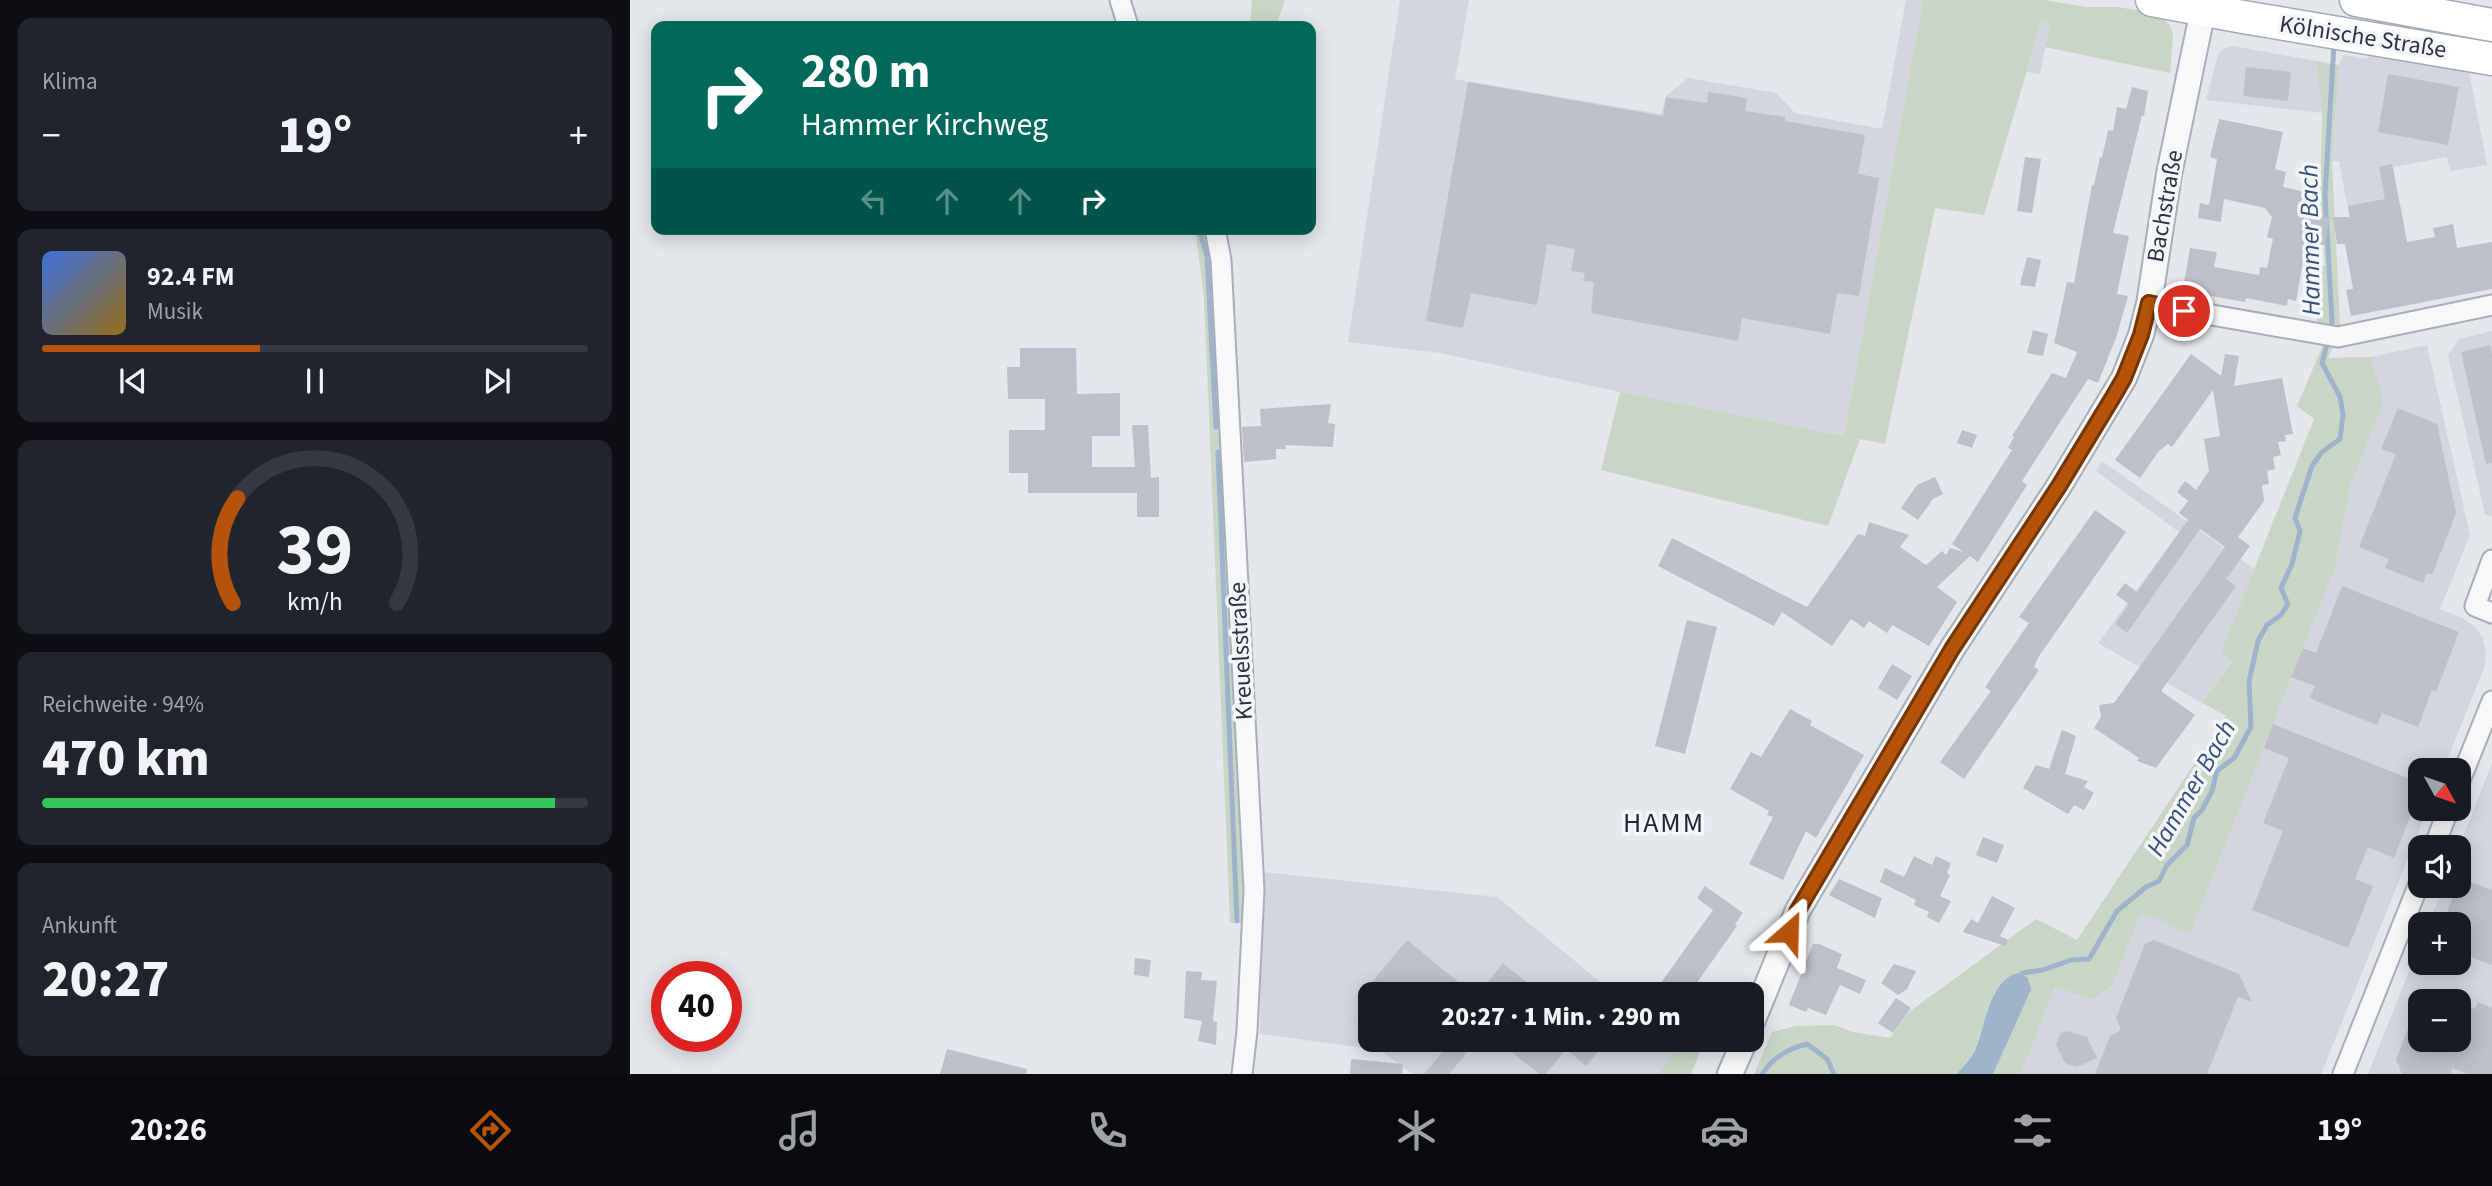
<!DOCTYPE html>
<html lang="de">
<head>
<meta charset="utf-8">
<style>
  :root { --surface:#171b24; --page:#20242c; --text:#f1f3f6; --muted:#9ea1a6; --line:#363941; --accent:#b45309 }
  body { margin:0; font-family:"Source Sans 3",sans-serif; background:var(--page); color:var(--text); height:100vh; display:flex; flex-direction:column; font-size:26px; white-space:nowrap }
  * { box-sizing:border-box; margin:0 }
  p { font-size:23px; color:var(--muted) }
  .icon { flex:none; width:38px; height:38px; fill:none; stroke:currentColor; stroke-width:2; stroke-linecap:round; stroke-linejoin:round }
  .map { position:relative; flex:1; overflow:hidden }
  .drawer { display:flex; flex-direction:column; gap:18px; padding:18px; background:#0d0f14; width:630px }
  .drawer>* { flex:none }
  .guide { position:absolute; left:21px; top:21px; width:665px; height:214px; border-radius:14px; box-shadow:0 4px 18px #0003; background:#00695c; color:#fff; overflow:hidden }
  .needle { width:46px; rotate:130deg }
  .buttons { position:absolute; left:1778px; top:758px; display:grid; gap:14px }
  .buttons a { display:grid; place-items:center; width:63px; height:63px; border-radius:14px; background:var(--surface); box-shadow:0 4px 18px #0003; font-size:35px }
  .speed { position:absolute; left:21px; top:961px; display:flex; gap:14px; font-size:35px; font-weight:700; text-align:center }
  .speed>* { display:grid; place-content:center; width:91px; height:91px; border-radius:50%; background:var(--surface); box-shadow:0 4px 18px #0003; line-height:1 }
  .speed .limit { border:10px solid #d22; background:#fff; color:#111 }
  .pin { position:absolute; display:grid; place-items:center; width:60px; height:60px; color:#fff; margin:-30px; border:4px solid #fff; border-radius:50%; box-shadow:0 2px 7px #0007 }
  .me { position:absolute; width:77px; margin:-38px; rotate:25deg; stroke-linejoin:round; filter:drop-shadow(0 0 5px #0008) }
  .turn { display:flex; align-items:center; gap:24px; height:147px; padding:0 35px; font-size:32px }
  .turn .icon { width:91px; height:91px; stroke-width:2.5 }
  .turn b { display:block; font-size:49px; line-height:60px }
  .lanes { display:flex; align-items:center; height:66px; padding:0 35px; background:#0003; justify-content:center; gap:35px; direction:ltr }
  .lanes .off { opacity:.35 }
  .big { font-size:52px; font-weight:800; line-height:1.1 }
  .drawer .widget { flex:1; display:flex; flex-direction:column; justify-content:center; gap:10px; min-width:0; padding:0 24px; border-radius:14px; background:var(--page) }
  .drawer .dial { align-items:center; gap:0 }
  .dial svg { height:182px; overflow:visible; fill:none; stroke:var(--line); stroke-width:7; stroke-linecap:round; text-anchor:middle }
  .dial text { fill:var(--text); stroke:none }
  .song { display:flex; align-items:center; gap:21px }
  .cover { width:84px; height:84px; border-radius:10px; background:linear-gradient(135deg,hsl(220 70% 55%),hsl(40 70% 35%)) }
  .played { height:7px; border-radius:4px; background:linear-gradient(90deg,var(--accent) 40%,var(--line) 40%) }
  .keys { display:flex; justify-content:space-around; direction:ltr }
  .heat { display:flex; justify-content:space-between; align-items:center; font-size:38px; direction:ltr }
  .charge { height:10px; border-radius:5px; background:linear-gradient(90deg,#34c759 94%,var(--line) 0) }
  .trip { position:absolute; left:728px; top:982px; width:406px; height:70px; border-radius:14px; background:var(--surface); box-shadow:0 4px 18px #0003; font-weight:800; line-height:70px; text-align:center }
  .tabs { display:flex; height:112px; justify-content:space-around; align-items:center; background:#090b0e; color:var(--muted) }
  .tabs .icon { width:49px; height:49px }
  .tabs .selected { color:var(--accent) }
  .tabs b { font-size:32px; color:var(--text) }
  main { display:flex; flex:1; min-height:0 }
  .map>svg:first-child { display:block }
  .built { fill:#d2d6de; fill-rule:evenodd }
  .green { fill:#c9d6c5 }
  .water { fill:#9fb4cc }
  .lines { fill:none; stroke-linecap:round; stroke-linejoin:round }
  .stream { stroke:#9fb4cc; stroke-width:5 }
  .building { fill:#bbc0ca }
  .minor-casing { stroke:#a9aeb7; stroke-width:23 }
  .tertiary-casing { stroke:#a9aeb7; stroke-width:28 }
  .primary-casing { stroke:#a3abb8; stroke-width:35 }
  .minor { stroke:#f7f8fa; stroke-width:19 }
  .tertiary { stroke:#f7f8fa; stroke-width:24 }
  .primary { stroke:#fff; stroke-width:32 }
  .route-casing { stroke:#753606; stroke-width:18 }
  .route { stroke:#b45309; stroke-width:12 }
  .labels { text-anchor:middle; dominant-baseline:central; stroke-width:7; stroke-linejoin:round; paint-order:stroke }
  .street-label { font-size:24px; fill:#2b3445; stroke:#f4f6f9 }
  .water-label { font-size:26px; font-style:italic; fill:#34527a; stroke:#f4f6f9 }
  .quarter-label { font-size:28px; letter-spacing:2px; fill:#1d2536; stroke:#f4f6f9 }
</style>
</head>
<body>
<main>
<section class="drawer">
<div class="widget"><p>Klima</p>
<div class="heat"><a>−</a><b class="big">19°</b><a>+</a></div>
</div>
<div class="widget">
<div class="song"><i class="cover"></i><div><b>92.4 FM</b><p>Musik</p></div></div>
<div class="played"></div>
<div class="keys"><svg class="icon" aria-label="previous" viewBox="0 0 24 24"><path d="M18 5L8 12l10 7zM5 5v14"/></svg><svg class="icon" aria-label="pause" viewBox="0 0 24 24"><path d="M8 5v14M16 5v14"/></svg><svg class="icon" aria-label="next" viewBox="0 0 24 24"><path d="M6 5l10 7-10 7zM19 5v14"/></svg></div>
</div>
<div class="widget dial"><svg viewBox="0 0 100 80">
<path d="M14 69A42 42 0 1 1 86 69"/>
<path d="M14 69A42 42 0 0 1 16 23" stroke="#b45309"/>
<text x="50" y="56" font-size="32" font-weight="700">39</text>
<text x="50" y="72" font-size="11">km/h</text>
</svg></div>
<div class="widget"><p>Reichweite · 94%</p><b class="big">470 km</b><div class="charge"></div></div>
<div class="widget"><p>Ankunft</p><b class="big">20:27</b></div>
</section>
<div class="map">
<svg width="1862" height="1074" viewBox="0 0 1862 1074">
  <rect width="100%" height="100%" fill="#e4e7ec"/>
  <g class="built">
    <polygon points="770,0 839,0 825,79 1031,114 1036,96 1058,78 1146,93 1165,113 1252,129 1276,0 1293,0 1214,436 990,392 810,353 718,342"/>
    <polygon points="1412,20 1420,22 1410,74 1397,72"/>
    <polygon points="1603,46 1686,61 1692,113 1576,100 1588,55 1593,49"/>
    <polygon points="1742,54 1839,71 1857,165 1820,171 1817,157 1763,167 1778,245 1730,275 1709,161 1702,161 1709,65 1713,55 1736,59"/>
    <polygon points="1862,331 1862,517 1855,514 1818,355 1829,339"/>
    <polygon points="1797,345 1840,535 1810,609 1832,618 1844,626 1853,638 1856,653 1854,668 1813,770 1790,770 1790,808 1798,809 1691,1074 1391,1074 1425,987 1462,1000 1482,986 1511,913 1560,932 1705,568 1720,487 1752,402 1741,357"/>
    <polygon points="1472,461 1624,569 1591,652 1602,660 1572,703 1468,643 1549,532 1466,471"/>
    <path d="M1862,763V1074H1738L1790,944V962H1829V924H1798L1814,886H1829V847ZM1790,1001H1829V1040H1790Z"/>
    <polygon points="633,872 867,897 985,994 740,994 740,1040 1041,1040 1048,1045 1028,1074 782,1074 750,1050 630,1034"/>
  </g>
  <g class="green">
    <polygon points="622,0 655,0 646,26 620,26"/>
    <polygon points="1293,0 1414,0 1457,7 1487,7 1525,13 1540,25 1543,35 1540,73 1415,47 1420,23 1412,20 1354,215 1305,208 1255,444 1230,439 1198,526 971,470 990,392 1214,436"/>
    <polygon points="1611,0 1862,41 1862,51 1609,3"/>
    <polygon points="1686,61 1709,65 1702,161 1710,326 1687,324 1690,266 1695,265 1690,194 1692,113"/>
    <polygon points="565,229 577,229 587,296 614,923 600,923 574,297"/>
    <polygon points="1693,345 1703,347 1698,358 1741,357 1753,402 1720,487 1705,568 1560,933 1511,913 1482,986 1462,1000 1425,987 1391,1074 1363,1074 1401,990 1365,992 1343,1054 1327,1074 1124,1074 1142,1032 1166,1026 1205,1025 1223,1032 1260,1038 1279,1012 1406,919 1447,940 1596,716 1572,703 1602,661 1591,652 1684,419 1667,406"/>
    <polygon points="1052,1040 1075,1040 1061,1074 1028,1074"/>
  </g>
  <path class="water" d="M1389,973L1398,978L1401,990L1363,1074H1327C1332,1067 1340,1060 1344,1052C1355,1030 1359,978 1389,973Z"/>
  <g class="lines">
    <g class="stream">
      <polyline points="569,229 577,256 586,427"/>
      <polyline points="1700,330 1702,322 1695,195 1704,44"/>
      <polyline points="588,452 607,921"/>
      <polyline points="1389,981 1392,973 1413,970 1441,960 1459,959 1487,911 1516,887 1529,881 1537,865 1557,845 1564,818 1572,810 1582,791 1587,771 1604,758 1621,727 1619,682 1628,641 1637,625 1651,615 1658,604 1651,588 1662,564 1670,531 1665,518 1682,466 1692,452 1710,439 1713,414 1710,397 1692,363 1698,340"/>
      <path d="M1132,1074C1144,1057 1157,1049 1177,1044L1197,1059L1204,1074"/>
    </g>
  </g>
  <g class="building">
    <polygon points="1616,67 1661,72 1658,101 1613,96"/>
    <polygon points="1758,74 1829,87 1818,145 1748,132"/>
    <polygon points="838,82 1033,116 1036,97 1077,103 1078,92 1117,98 1115,111 1155,117 1155,121 1235,135 1228,174 1249,178 1229,296 1207,293 1200,334 1112,318 1108,341 961,313 964,282 953,281 955,273 941,271 945,249 917,244 907,305 841,293 833,328 796,321"/>
    <polygon points="1502,87 1518,91 1514,116 1512,115 1483,233 1499,236 1487,294 1498,296 1487,335 1468,383 1458,379 1392,481 1397,485 1348,562 1340,556 1307,587 1327,602 1299,646 1262,625 1257,633 1239,621 1234,628 1221,619 1202,646 1152,612 1144,626 1028,566 1042,538 1177,607 1228,534 1235,536 1239,522 1279,535 1270,547 1296,565 1312,551 1316,555 1320,548 1334,552 1322,544 1382,450 1378,448 1384,437 1382,436 1422,373 1436,378 1447,352 1424,343 1437,282 1444,283 1462,185 1464,185 1470,157 1472,158 1478,130 1483,131 1487,107 1496,109"/>
    <polygon points="1589,119 1653,132 1645,169 1656,172 1653,187 1689,195 1685,218 1700,217 1695,245 1690,245 1691,266 1673,262 1666,301 1658,299 1657,306 1616,298 1615,302 1570,294 1570,298 1552,295 1560,248 1587,252 1584,267 1629,275 1630,267 1637,268 1643,239 1637,237 1642,217 1635,208 1594,199 1591,222 1568,218 1570,203 1579,205 1587,159 1580,157"/>
    <polygon points="1395,157 1411,159 1402,213 1387,211"/>
    <polygon points="1762,164 1777,242 1805,237 1803,228 1823,224 1827,248 1862,242 1862,289 1721,316 1716,290 1723,289 1715,244 1707,244 1703,217 1720,217 1718,206 1755,199 1749,167"/>
    <polygon points="1397,257 1411,260 1405,287 1390,285"/>
    <polygon points="1403,330 1418,334 1413,356 1397,353"/>
    <polygon points="1860,345 1862,355 1862,463 1856,464 1831,352"/>
    <polygon points="390,348 446,348 447,394 490,393 490,436 462,436 462,467 505,467 502,425 518,425 521,478 529,477 529,517 507,517 507,493 398,493 398,473 379,473 379,430 415,430 415,399 378,399 377,367 390,367"/>
    <polygon points="1561,354 1591,376 1595,354 1609,356 1604,386 1652,378 1663,434 1655,435 1656,441 1648,442 1651,455 1643,457 1645,469 1637,471 1639,484 1632,485 1634,501 1608,537 1620,546 1596,579 1606,586 1531,691 1565,715 1526,768 1507,761 1509,758 1464,728 1471,717 1469,705 1484,703 1595,547 1570,529 1497,633 1485,624 1499,604 1486,595 1495,583 1507,592 1558,520 1549,513 1558,501 1547,492 1555,481 1566,490 1579,471 1574,439 1590,436 1583,390 1542,447 1538,444 1529,451 1510,478 1485,460"/>
    <polygon points="701,404 698,423 705,424 703,447 655,445 656,449 646,449 646,459 614,462 612,427 631,426 630,409"/>
    <polygon points="1768,408 1807,424 1826,513 1802,575 1797,573 1793,583 1755,568 1759,559 1729,547 1766,454 1751,449"/>
    <polygon points="1332,430 1347,435 1342,448 1327,443"/>
    <polygon points="1305,477 1313,494 1303,499 1288,520 1271,508 1287,485"/>
    <polygon points="1465,510 1496,532 1409,656 1404,667 1409,670 1334,779 1310,762 1361,691 1355,687 1399,623 1389,617"/>
    <polygon points="1712,586 1829,632 1806,692 1802,690 1788,727 1752,713 1747,725 1686,701 1680,697 1685,686 1661,677 1673,648 1686,653"/>
    <polygon points="1057,620 1087,627 1055,754 1025,746"/>
    <polygon points="1262,664 1282,676 1267,700 1248,688"/>
    <polygon points="1160,709 1182,721 1180,725 1234,755 1186,838 1176,831 1153,880 1119,864 1143,817 1137,815 1139,811 1100,789 1121,752 1131,757"/>
    <polygon points="1643,724 1790,783 1790,791 1764,858 1738,847 1725,879 1743,886 1718,948 1622,910 1653,831 1633,823 1659,758 1634,748"/>
    <polygon points="1432,730 1446,736 1435,774 1458,781 1454,787 1464,793 1454,810 1444,805 1438,814 1393,788 1406,765 1419,769"/>
    <polygon points="1353,837 1374,845 1367,863 1346,855"/>
    <polygon points="1284,856 1302,865 1306,856 1321,863 1317,873 1320,875 1310,896 1321,901 1309,923 1297,917 1299,912 1284,905 1286,900 1250,882 1255,868 1274,877"/>
    <polygon points="1831,878 1862,890 1862,965 1829,952 1829,924 1812,924"/>
    <polygon points="1209,879 1252,898 1245,918 1199,895"/>
    <polygon points="1075,886 1113,913 1105,924 1107,926 1059,994 1023,994 1083,910 1067,898"/>
    <polygon points="1362,896 1385,908 1370,936 1378,940 1375,946 1333,932 1341,919 1348,923"/>
    <polygon points="777,940 843,994 745,994 737,988"/>
    <polygon points="1524,940 1609,974 1622,1002 1608,997 1577,1074 1465,1074 1480,1036 1491,1030 1486,1018 1515,944"/>
    <polygon points="1183,944 1189,944 1212,954 1207,968 1236,980 1230,994 1210,985 1196,1015 1178,1008 1176,1012 1159,1005"/>
    <polygon points="505,958 521,960 519,977 504,975"/>
    <polygon points="873,963 911,994 848,994"/>
    <polygon points="1264,964 1286,971 1277,989 1268,995 1251,983"/>
    <polygon points="556,971 572,972 571,980 587,981 583,1021 587,1022 586,1045 568,1041 572,1021 554,1018"/>
    <polygon points="1266,998 1281,1008 1263,1033 1248,1023"/>
    <polygon points="1789,1001 1790,1040 1829,1040 1829,1003 1845,1009 1848,1002 1862,1008 1862,1074 1837,1074 1822,1068 1821,1074 1772,1074 1766,1059"/>
    <polygon points="1437,1031 1457,1037 1467,1058 1447,1067 1435,1063 1426,1045 1431,1033"/>
    <polygon points="801,1040 847,1040 819,1074 794,1074 814,1050"/>
    <polygon points="867,1040 977,1040 956,1066 936,1049 916,1074 909,1074"/>
    <polygon points="317,1049 397,1069 396,1074 310,1074"/>
    <polygon points="721,1059 773,1064 772,1074 720,1074"/>
  </g>
  <g class="lines">
    <g class="minor-casing">
      <g id="minor">
        <polyline points="490,0 498,26"/>
        <polyline points="585,229 591,260 624,890 617,1031 612,1074"/>
        <polyline points="1519,304 1708,337 1862,305"/>
        <polyline points="1862,560 1845,606 1862,613"/>
        <polyline points="1829,783 1862,701"/>
        <polyline points="1804,847 1819,808"/>
        <polyline points="1713,1074 1790,881"/>
      </g>
    </g>
    <g class="tertiary-casing">
      <g id="tertiary">
        <polyline points="1122,1022 1168,910 1322,649 1429,486 1494,378 1511,335 1519,304 1539,174 1575,0"/>
        <polyline points="1100,1074 1115,1040"/>
      </g>
    </g>
    <g class="primary-casing">
      <g id="primary">
        <polyline points="1522,0 1613,17 1862,59"/>
        <polyline points="1726,0 1862,25"/>
      </g>
    </g>
    <use href="#minor" class="minor"/>
    <use href="#tertiary" class="tertiary"/>
    <use href="#primary" class="primary"/>
  </g>
  <g class="lines">
    <g class="route-casing">
      <polyline id="route" points="1159,932 1168,910 1322,649 1429,486 1483,397 1494,378 1511,335 1519,303 1554,311"/>
    </g>
    <use href="#route" class="route"/>
  </g>
  <g class="labels">
    <g class="street-label">
      <text transform="translate(1733 37) rotate(9)">Kölnische Straße</text>
      <text transform="translate(1535 206) rotate(-80)">Bachstraße</text>
      <text transform="translate(611 651) rotate(-93)">Kreuelsstraße</text>
    </g>
    <g class="water-label">
      <text transform="translate(1680 240) rotate(-91)">Hammer Bach</text>
      <text transform="translate(1561 788) rotate(-60)">Hammer Bach</text>
    </g>
    <g class="quarter-label">
      <text x="1034" y="823">HAMM</text>
    </g>
  </g>
</svg>
<div class="buttons">
<a><svg class="needle" viewBox="-14 -14 28 28"><path d="M0-13l5 13h-10z" fill="#e53935"/><path d="M0 13l5-13h-10z" fill="#9ea1a6"/></svg></a>
<a><svg class="icon" aria-label="sound" viewBox="0 0 24 24"><path d="M4 9h4l5-4v14l-5-4H4zM17 9q2 3 0 6"/></svg></a>
<a>+</a>
<a>−</a>
</div>
<div class="speed"><div class="limit">40</div></div>
<div class="pin" style="left:1554px;top:311px;background:#d93025"><svg class="icon" aria-label="arrive" viewBox="0 0 24 24"><path d="M6 21V4h12l-3 4 3 4H6"/></svg></div>
<svg class="me" style="left:1159px;top:932px" viewBox="-20 -20 40 40"><path d="M0-17L14 15 0 8-14 15z" fill="#b45309" stroke="#fff" stroke-width="4"/></svg>
<div class="trip">20:27 · 1 Min. · 290 m</div>
<div class="guide">
<div class="turn"><svg class="icon" aria-label="right" viewBox="0 0 24 24"><path d="M7 20v-9h11M14 6l5 5-5 5"/></svg><div><b>280 m</b>Hammer Kirchweg</div></div>
<div class="lanes"><svg class="icon off" aria-label="left" viewBox="0 0 24 24"><path d="M17 20v-9H6M10 6l-5 5 5 5"/></svg><svg class="icon off" aria-label="ahead" viewBox="0 0 24 24"><path d="M12 20V5M6 11l6-6 6 6"/></svg><svg class="icon off" aria-label="ahead" viewBox="0 0 24 24"><path d="M12 20V5M6 11l6-6 6 6"/></svg><svg class="icon" aria-label="right" viewBox="0 0 24 24"><path d="M7 20v-9h11M14 6l5 5-5 5"/></svg></div>
</div>
</div>
</main>
<nav class="tabs">
<b>20:26</b>
<svg class="icon selected" aria-label="directions" viewBox="0 0 24 24"><path d="M12 3l9 9-9 9-9-9zM9 14v-3h6M13 9l2 2-2 2"/></svg>
<svg class="icon" aria-label="music" viewBox="0 0 24 24"><path d="M9 18V5l10-2v13"/><circle cx="6" cy="18" r="3"/><circle cx="16" cy="16" r="3"/></svg>
<svg class="icon" aria-label="phone" viewBox="0 0 24 24"><path d="M5 4h4l2 5-3 2q2 4 5 5l2-3 5 2v4C11 20 4 13 5 4z"/></svg>
<svg class="icon" aria-label="climate" viewBox="0 0 24 24"><path d="M12 3v18M4 7l16 10M4 17L20 7"/></svg>
<svg class="icon" aria-label="car" viewBox="0 0 24 24"><path d="M5 17H2v-5l4-1 3-4h7l3 4 3 1v5h-3M9 17h6M6 11h13"/><circle cx="7" cy="17" r="2"/><circle cx="17" cy="17" r="2"/></svg>
<svg class="icon" aria-label="filters" viewBox="0 0 24 24"><path d="M4 7h16M4 17h16"/><circle cx="9" cy="7" r="2"/><circle cx="15" cy="17" r="2"/></svg>
<b>19°</b>
</nav>
</body>
</html>
